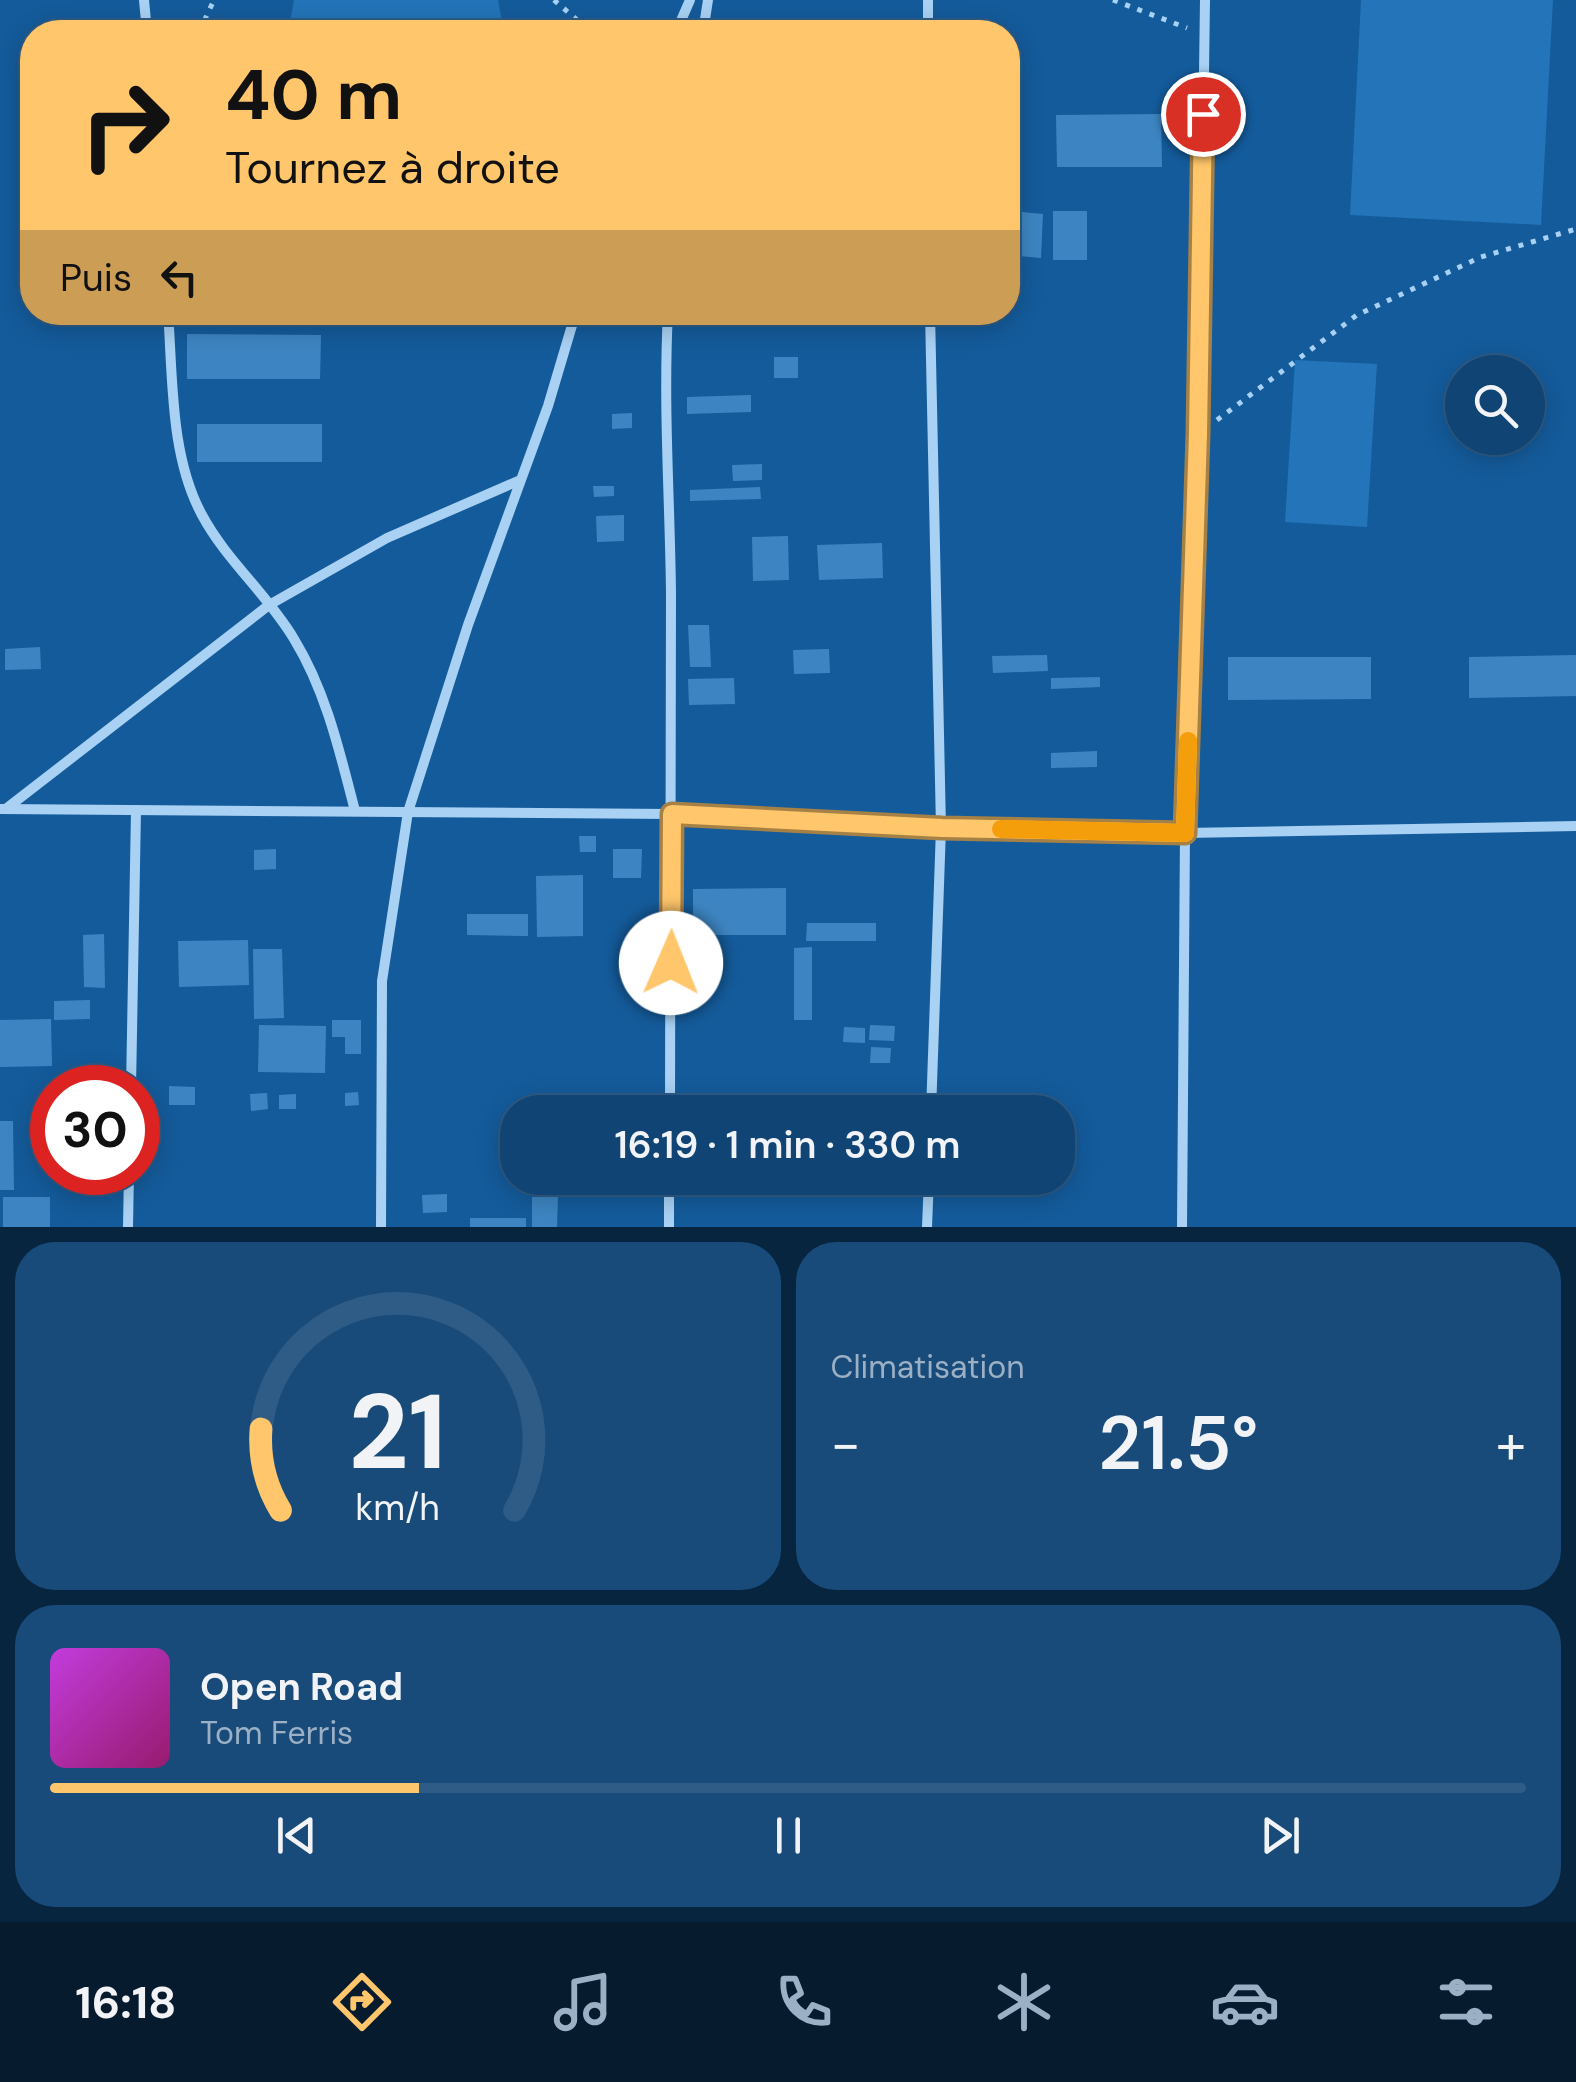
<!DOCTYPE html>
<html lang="fr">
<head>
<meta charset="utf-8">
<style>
  :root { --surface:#0f4474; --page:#184b79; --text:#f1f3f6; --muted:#9bb0c5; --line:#2f5c86; --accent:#ffc66b }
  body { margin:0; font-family:"DM Sans",sans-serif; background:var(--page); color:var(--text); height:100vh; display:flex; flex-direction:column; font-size:38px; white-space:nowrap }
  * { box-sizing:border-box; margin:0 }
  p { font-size:32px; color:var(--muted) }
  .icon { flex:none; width:55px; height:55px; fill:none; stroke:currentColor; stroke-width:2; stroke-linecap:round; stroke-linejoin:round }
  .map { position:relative; height:1227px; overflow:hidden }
  .side { display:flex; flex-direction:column; gap:15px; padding:15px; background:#082540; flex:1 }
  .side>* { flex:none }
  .hud { position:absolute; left:20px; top:20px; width:1000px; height:305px; border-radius:40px; box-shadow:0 5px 25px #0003,0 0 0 2px var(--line); background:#ffc66b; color:#111; overflow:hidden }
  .tools { position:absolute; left:1445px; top:355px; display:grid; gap:20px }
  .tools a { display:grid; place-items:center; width:100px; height:100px; border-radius:50%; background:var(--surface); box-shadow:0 5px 25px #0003,0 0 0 2px var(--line); font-size:50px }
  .speed { position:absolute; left:30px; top:1065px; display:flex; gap:20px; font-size:50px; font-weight:700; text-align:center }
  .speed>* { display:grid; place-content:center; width:130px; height:130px; border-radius:50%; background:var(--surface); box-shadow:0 5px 25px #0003,0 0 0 2px var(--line); line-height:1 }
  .speed .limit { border:15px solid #d22; background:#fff; color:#111 }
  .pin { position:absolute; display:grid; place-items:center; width:85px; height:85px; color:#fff; margin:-42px; border:5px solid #fff; border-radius:50%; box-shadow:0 2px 10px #0007 }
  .me { position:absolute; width:110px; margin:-55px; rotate:1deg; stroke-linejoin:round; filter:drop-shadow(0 0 8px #0008) }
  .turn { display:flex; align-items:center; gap:35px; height:210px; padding:0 40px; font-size:45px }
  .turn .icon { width:130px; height:130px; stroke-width:2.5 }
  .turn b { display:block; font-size:70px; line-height:85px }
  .then { display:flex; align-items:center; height:95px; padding:0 40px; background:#0003; gap:20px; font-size:38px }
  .big { font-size:75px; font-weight:600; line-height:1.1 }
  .side .tile { flex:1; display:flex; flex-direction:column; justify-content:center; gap:15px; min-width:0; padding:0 35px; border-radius:40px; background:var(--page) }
  .side .dial { align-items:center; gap:0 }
  .dial svg { height:260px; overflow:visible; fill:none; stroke:var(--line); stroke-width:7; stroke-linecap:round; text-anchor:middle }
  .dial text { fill:var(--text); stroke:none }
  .song { display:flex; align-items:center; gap:30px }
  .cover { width:120px; height:120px; border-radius:15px; background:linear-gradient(135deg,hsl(290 70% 55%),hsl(320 70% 35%)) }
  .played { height:10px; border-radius:5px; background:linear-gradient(90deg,var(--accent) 25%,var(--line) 25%) }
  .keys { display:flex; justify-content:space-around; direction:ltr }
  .heat { display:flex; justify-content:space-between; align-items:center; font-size:55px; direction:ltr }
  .side .tiles { flex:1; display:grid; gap:15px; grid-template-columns:1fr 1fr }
  .tile:last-child { grid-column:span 2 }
  .trip { position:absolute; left:500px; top:1095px; width:575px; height:100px; border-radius:40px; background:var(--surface); box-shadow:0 5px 25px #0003,0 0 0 2px var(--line); font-weight:600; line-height:100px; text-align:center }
  .tab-bar { display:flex; height:160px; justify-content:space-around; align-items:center; background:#061b2e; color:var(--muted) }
  .tab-bar .icon { width:70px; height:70px }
  .tab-bar .on { color:var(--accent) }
  .tab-bar b { font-size:45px; color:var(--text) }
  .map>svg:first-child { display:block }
  .green { fill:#2374b8 }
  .building { fill:#3d85c2 }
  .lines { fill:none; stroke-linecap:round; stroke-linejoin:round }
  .path { stroke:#a8d1f3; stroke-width:5; stroke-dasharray:5 8; stroke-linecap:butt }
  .street { stroke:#a8d1f3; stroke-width:10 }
  .route-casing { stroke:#a68146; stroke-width:25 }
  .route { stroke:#ffc66b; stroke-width:18 }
  .slow { stroke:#f59e0b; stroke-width:18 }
</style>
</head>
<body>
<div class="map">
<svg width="1576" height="1227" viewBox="0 0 1576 1227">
  <rect width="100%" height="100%" fill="#145b9b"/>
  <g class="green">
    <polygon points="294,0 498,0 504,32 288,32"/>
    <polygon points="1361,0 1553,0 1541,225 1350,215"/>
    <polygon points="1295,360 1377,364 1367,527 1285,522"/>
  </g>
  <g class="building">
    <polygon points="1161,114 1162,167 1057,167 1056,115"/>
    <polygon points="1009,211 1043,214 1041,258 1008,255"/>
    <rect x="1053" y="211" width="34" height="49"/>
    <polygon points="187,334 321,335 320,379 187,379"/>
    <rect x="774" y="357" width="24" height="21"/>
    <polygon points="751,395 751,412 687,414 687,397"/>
    <polygon points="632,413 632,428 612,429 612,414"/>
    <rect x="197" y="424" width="125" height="38"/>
    <polygon points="762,464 762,480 733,481 732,465"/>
    <polygon points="593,486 614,486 614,496 594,497"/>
    <polygon points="760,487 761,499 690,501 690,490"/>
    <polygon points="624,515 624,541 597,542 596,516"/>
    <polygon points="788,536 789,580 753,581 752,537"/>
    <polygon points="882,543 883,578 819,580 817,545"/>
    <polygon points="688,625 709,625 711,667 690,667"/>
    <polygon points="40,647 41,669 5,670 5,649"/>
    <polygon points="829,649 830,673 794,674 793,650"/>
    <polygon points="1047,655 1048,671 993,673 992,656"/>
    <polygon points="1576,655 1576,696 1469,698 1469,657"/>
    <polygon points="1228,657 1371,657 1371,699 1228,700"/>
    <polygon points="1100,677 1100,687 1051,689 1051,678"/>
    <polygon points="734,678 735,704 689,705 688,679"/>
    <polygon points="1097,751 1097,767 1051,768 1051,753"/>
    <polygon points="579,836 596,836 596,852 580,852"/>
    <polygon points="276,849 276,869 254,870 254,850"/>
    <polygon points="613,849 642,849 641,878 613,878"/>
    <polygon points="583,875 583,936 537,937 536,876"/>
    <polygon points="786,888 786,935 693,935 693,889"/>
    <polygon points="467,914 528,914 528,936 467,935"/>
    <polygon points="807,923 876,923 876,941 806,941"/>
    <polygon points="104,934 105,988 84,987 83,935"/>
    <polygon points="248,940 249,985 179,987 178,941"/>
    <polygon points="812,947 812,1020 794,1020 794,948"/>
    <polygon points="253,949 282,949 284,1018 254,1019"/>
    <polygon points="90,1000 90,1019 54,1020 54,1001"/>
    <polygon points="51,1019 52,1066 0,1067 0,1020"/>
    <polygon points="332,1020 361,1020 361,1054 345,1054 345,1037 332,1037"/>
    <polygon points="259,1025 326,1026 325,1073 258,1072"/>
    <polygon points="870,1025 895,1026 894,1041 869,1040"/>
    <polygon points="844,1027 865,1028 865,1043 843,1042"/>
    <polygon points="871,1047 891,1048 890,1063 870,1063"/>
    <polygon points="169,1086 195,1087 195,1105 169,1105"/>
    <polygon points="358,1092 359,1105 345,1106 345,1093"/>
    <polygon points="267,1093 268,1109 251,1111 250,1094"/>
    <polygon points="296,1094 296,1109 279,1109 279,1095"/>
    <polygon points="0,1121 13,1121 14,1190 0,1190"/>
    <polygon points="447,1194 447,1212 423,1213 422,1195"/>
    <rect x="3" y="1197" width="47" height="30"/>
    <polygon points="532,1197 558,1197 557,1227 532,1227"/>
    <rect x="470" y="1218" width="56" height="9"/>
  </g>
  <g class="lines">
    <g class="path">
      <polyline points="554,0 591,32"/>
      <polyline points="1113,0 1187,28"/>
      <polyline points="199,32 214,0"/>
      <polyline points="1217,420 1357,315 1481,257 1576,229"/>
    </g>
    <g class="street">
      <polyline points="144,0 147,32"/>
      <polyline points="676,32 690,0"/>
      <polyline points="703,32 708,0"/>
      <polyline points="928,32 928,0"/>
      <path d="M168,312C173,379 170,456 202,515C226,560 268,595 294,639C326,691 340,753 355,811"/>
      <path d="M668,312C663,406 670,500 671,594C672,767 671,940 670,1112"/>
      <polyline points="930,312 941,828 931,1112"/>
      <polyline points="7,808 269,605 387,538 518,481"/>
      <polyline points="0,809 672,814 941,828 1185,833 1576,826"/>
      <polyline points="131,1088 136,810"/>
      <polyline points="128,1227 129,1172"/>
      <polyline points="381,1227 382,981 408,812 468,625 548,406 576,312"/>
      <polyline points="669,1227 669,1178"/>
      <polyline points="927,1227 929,1178"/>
      <polyline points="1182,1227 1185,833 1199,434 1205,0"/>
    </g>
  </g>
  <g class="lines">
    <g class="route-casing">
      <polyline id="route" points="671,963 672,814 942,828 1185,833 1198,434 1203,114"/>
    </g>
    <use href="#route" class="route"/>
    <polyline class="slow" points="1001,829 1185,833 1188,741"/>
  </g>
</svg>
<div class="tools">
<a><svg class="icon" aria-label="search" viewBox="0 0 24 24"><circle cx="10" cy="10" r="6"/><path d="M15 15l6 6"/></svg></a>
</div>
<div class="speed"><div class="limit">30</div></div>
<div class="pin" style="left:1203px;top:114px;background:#d93025"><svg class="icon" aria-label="arrive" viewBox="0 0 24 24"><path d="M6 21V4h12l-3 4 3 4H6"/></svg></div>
<svg class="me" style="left:671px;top:963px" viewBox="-20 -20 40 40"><circle r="19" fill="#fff"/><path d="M0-13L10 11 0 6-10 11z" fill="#ffc66b"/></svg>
<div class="trip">16:19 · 1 min · 330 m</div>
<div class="hud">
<div class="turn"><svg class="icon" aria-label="right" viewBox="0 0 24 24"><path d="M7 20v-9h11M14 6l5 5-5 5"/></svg><div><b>40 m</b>Tournez à droite</div></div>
<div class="then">Puis<svg class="icon" aria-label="left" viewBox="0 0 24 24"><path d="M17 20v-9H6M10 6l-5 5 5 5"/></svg></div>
</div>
</div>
<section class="side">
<div class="tiles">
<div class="tile dial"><svg viewBox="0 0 100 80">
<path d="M14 69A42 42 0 1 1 86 69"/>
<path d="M14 69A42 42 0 0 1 8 44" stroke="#ffc66b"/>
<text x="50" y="56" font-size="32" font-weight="700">21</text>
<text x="50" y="72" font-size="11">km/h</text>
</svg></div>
<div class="tile"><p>Climatisation</p>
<div class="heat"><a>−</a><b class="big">21.5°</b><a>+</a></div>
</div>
<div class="tile">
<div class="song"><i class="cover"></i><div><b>Open Road</b><p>Tom Ferris</p></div></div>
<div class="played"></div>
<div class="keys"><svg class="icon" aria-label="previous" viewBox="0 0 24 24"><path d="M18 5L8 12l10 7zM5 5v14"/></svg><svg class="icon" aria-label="pause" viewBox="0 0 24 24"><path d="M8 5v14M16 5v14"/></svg><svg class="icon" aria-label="next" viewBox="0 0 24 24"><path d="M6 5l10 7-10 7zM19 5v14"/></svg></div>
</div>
</div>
</section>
<nav class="tab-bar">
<b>16:18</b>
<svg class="icon on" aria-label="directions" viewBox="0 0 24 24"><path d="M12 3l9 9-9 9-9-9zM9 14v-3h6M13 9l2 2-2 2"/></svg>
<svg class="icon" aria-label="music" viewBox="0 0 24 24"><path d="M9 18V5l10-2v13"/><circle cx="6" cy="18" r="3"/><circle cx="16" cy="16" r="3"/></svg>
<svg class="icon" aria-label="phone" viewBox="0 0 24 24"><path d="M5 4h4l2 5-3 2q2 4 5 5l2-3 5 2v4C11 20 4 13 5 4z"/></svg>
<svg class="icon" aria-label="climate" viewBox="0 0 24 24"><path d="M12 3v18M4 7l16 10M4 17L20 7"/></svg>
<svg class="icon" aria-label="car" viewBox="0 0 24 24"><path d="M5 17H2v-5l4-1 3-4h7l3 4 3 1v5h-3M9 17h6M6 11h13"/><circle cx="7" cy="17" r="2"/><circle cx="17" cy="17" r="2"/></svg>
<svg class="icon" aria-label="filters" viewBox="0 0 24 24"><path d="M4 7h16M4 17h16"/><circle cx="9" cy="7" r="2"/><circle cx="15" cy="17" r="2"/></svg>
</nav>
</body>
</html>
